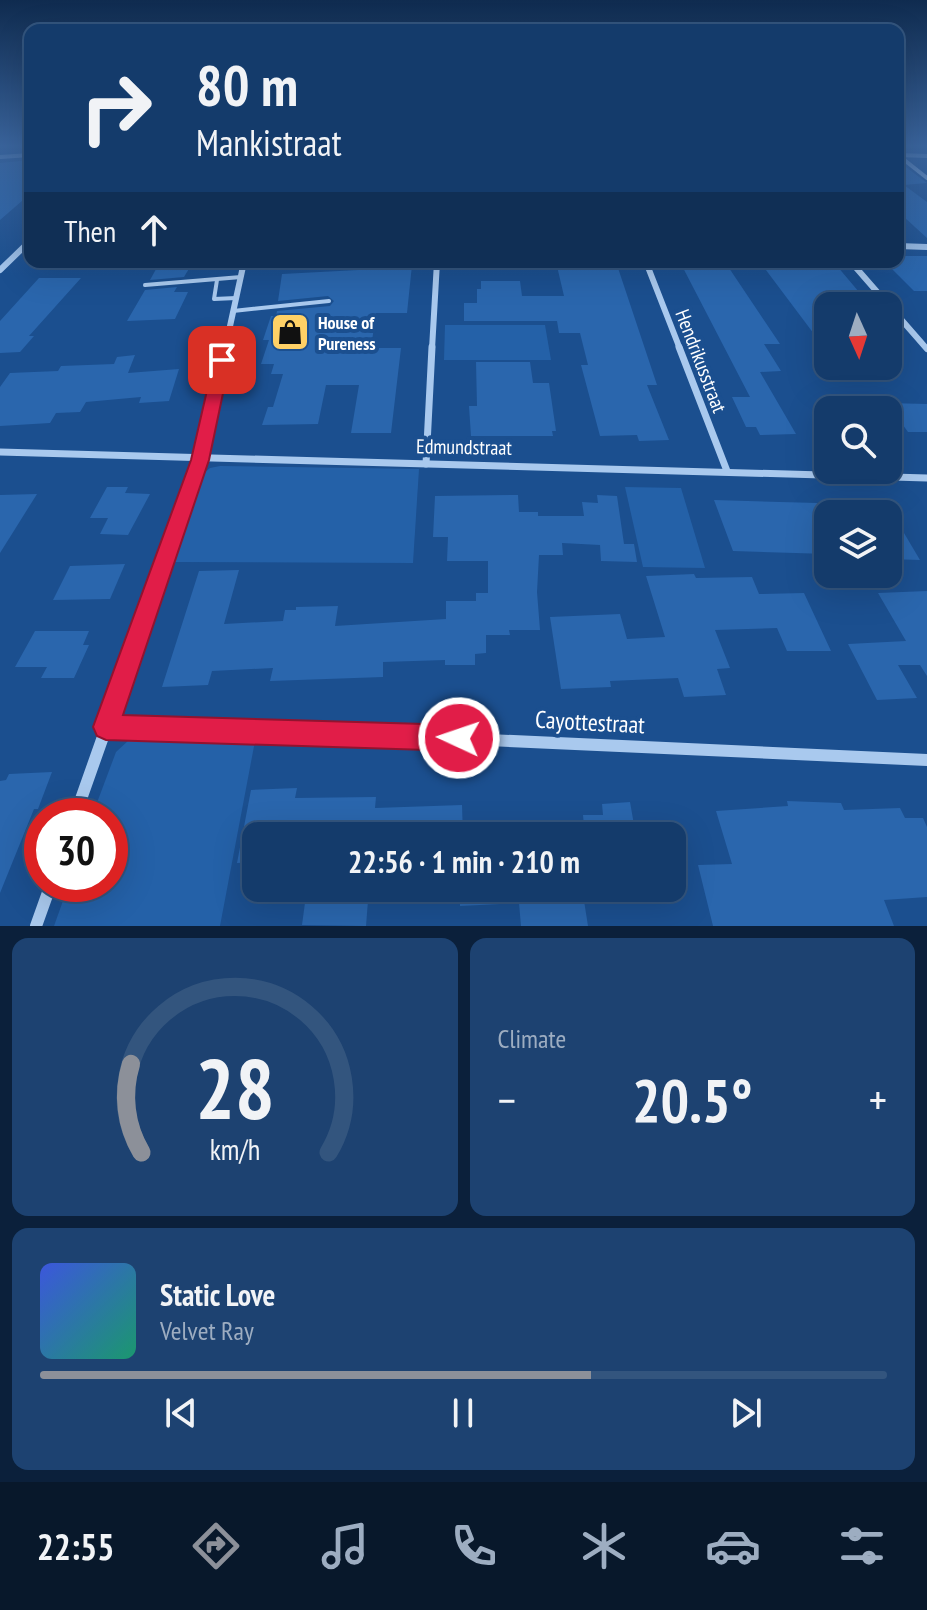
<!DOCTYPE html>
<html lang="en">
<head>
<meta charset="utf-8">
<style>
  :root { --surface:#143b6b; --page:#1d4271; --text:#f1f3f6; --muted:#9dadc1; --line:#33557e; --accent:#8c9099 }
  body { margin:0; font-family:"PT Sans Narrow",sans-serif; background:var(--page); color:var(--text); height:100vh; display:flex; flex-direction:column; font-size:30px; white-space:nowrap }
  * { box-sizing:border-box; margin:0 }
  p { font-size:26px; color:var(--muted) }
  .icon { flex:none; width:44px; height:44px; fill:none; stroke:currentColor; stroke-width:2; stroke-linecap:round; stroke-linejoin:round }
  .map { position:relative; height:926px; overflow:hidden }
  .sheet { display:flex; flex-direction:column; gap:12px; padding:12px; background:#0b203b; flex:1 }
  .sheet>* { flex:none }
  .guide { position:absolute; left:24px; top:24px; width:880px; height:244px; border-radius:16px; box-shadow:0 8px 32px #0002,0 0 0 2px var(--line); background:#143b6b; color:var(--text); overflow:hidden }
  .needle { width:52px; rotate:177deg }
  .controls { position:absolute; left:814px; top:292px; display:grid; gap:16px }
  .controls a { display:grid; place-items:center; width:88px; height:88px; border-radius:16px; background:var(--surface); box-shadow:0 8px 32px #0002,0 0 0 2px var(--line); font-size:40px }
  .speed { position:absolute; left:24px; top:798px; display:flex; gap:16px; font-size:40px; font-weight:700; text-align:center }
  .speed>* { display:grid; place-content:center; width:104px; height:104px; border-radius:50%; background:var(--surface); box-shadow:0 8px 32px #0002,0 0 0 2px var(--line); line-height:1 }
  .speed .limit { border:12px solid #d22; background:#fff; color:#111 }
  .pin { position:absolute; display:grid; place-items:center; width:68px; height:68px; color:#fff; margin:-34px; border-radius:16px; box-shadow:0 4px 12px #0006 }
  .me { position:absolute; width:88px; margin:-44px; rotate:273deg; stroke-linejoin:round; filter:drop-shadow(0 0 6px #0008) }
  .turn { display:flex; align-items:center; gap:28px; height:168px; padding:0 40px; font-size:36px }
  .turn .icon { width:104px; height:104px; stroke-width:2.5 }
  .turn b { display:block; font-size:56px; line-height:68px }
  .then { display:flex; align-items:center; height:76px; padding:0 40px; background:#0003; gap:16px; font-size:30px }
  .big { font-size:60px; font-weight:800; line-height:1.1 }
  .sheet .card { flex:1; display:flex; flex-direction:column; justify-content:center; gap:12px; min-width:0; padding:0 28px; border-radius:16px; background:var(--page) }
  .sheet .dial { align-items:center; gap:0 }
  .dial svg { height:208px; overflow:visible; fill:none; stroke:var(--line); stroke-width:7; stroke-linecap:round; text-anchor:middle }
  .dial text { fill:var(--text); stroke:none }
  .song { display:flex; align-items:center; gap:24px }
  .cover { width:96px; height:96px; border-radius:12px; background:linear-gradient(135deg,hsl(230 70% 55%),hsl(160 70% 35%)) }
  .played { height:8px; border-radius:4px; background:linear-gradient(90deg,var(--accent) 65%,var(--line) 65%) }
  .keys { display:flex; justify-content:space-around; direction:ltr }
  .heat { display:flex; justify-content:space-between; align-items:center; font-size:44px; direction:ltr }
  .sheet .tiles { flex:1; display:grid; gap:12px; grid-template-columns:1fr 1fr }
  .card:last-child { grid-column:span 2 }
  .trip { position:absolute; left:242px; top:822px; width:444px; height:80px; border-radius:16px; background:var(--surface); box-shadow:0 8px 32px #0002,0 0 0 2px var(--line); font-weight:800; line-height:80px; text-align:center }
  .dock { display:flex; height:128px; justify-content:space-around; align-items:center; background:#08182b; color:var(--muted) }
  .dock .icon { width:56px; height:56px }
  .dock .selected { color:var(--accent) }
  .dock b { font-size:36px; color:var(--text) }
  .map>svg:first-child { display:block }
  .green { fill:#2461a8 }
  .building { fill:#2a66ad }
  .lines { fill:none; stroke-linecap:round; stroke-linejoin:round }
  .service { stroke:#a9c9ee; stroke-width:4 }
  .minor-far4 { stroke:#a9c9ee; stroke-width:4 }
  .minor-far3 { stroke:#a9c9ee; stroke-width:6 }
  .minor-far2 { stroke:#a9c9ee; stroke-width:7 }
  .minor-far1 { stroke:#a9c9ee; stroke-width:10 }
  .minor { stroke:#a9c9ee; stroke-width:12 }
  .route { fill:#e11d48; stroke:#92132f; stroke-width:2 }
  .labels { text-anchor:middle; dominant-baseline:central; stroke-width:8; stroke-linejoin:round; paint-order:stroke }
  .far-poi-label { font-size:18px; font-weight:bold; fill:#fff; stroke:#1b4f8f; text-anchor:start }
  .street-label { font-size:20px; fill:#fff; stroke:#1b4f8f }
  .near-street-label { font-size:24px; fill:#fff; stroke:#1b4f8f }
</style>
</head>
<body>
<div class="map">
<svg width="927" height="926" viewBox="0 0 927 926">
  <rect width="100%" height="100%" fill="#1b4f8f"/>
  <g class="green">
    <polygon points="445,325 545,325 551,360 444,360"/>
    <polygon points="220,466 419,469 413,563 173,562 203,474 210,468"/>
    <polygon points="625,487 681,488 705,568 643,567"/>
    <polygon points="149,737 255,741 220,926 54,926 69,884 110,884 110,816 92,816 116,752 129,740"/>
  </g>
  <g class="building">
    <polygon points="30,160 30,194 0,220 0,163"/>
    <polygon points="898,161 927,183 904,185 927,202 927,238 903,216 898,216"/>
    <polygon points="898,256 927,256 927,291 914,291 885,262 898,262"/>
    <polygon points="160,262 193,262 184,277 150,280"/>
    <polygon points="556,262 616,262 657,385 647,385 669,440 639,441 637,435 600,436 581,365 588,365 580,333 559,333 557,321 464,321 464,303 477,303 477,289 481,289 481,281 520,281 522,296 564,296"/>
    <polygon points="680,262 725,262 780,344 764,344 781,371 760,372 796,434 760,435 756,427 746,427 732,397 750,397"/>
    <polygon points="760,262 829,262 837,266 870,305 812,306 828,326 828,334 814,334"/>
    <polygon points="412,265 407,313 376,313 371,348 401,348 391,433 351,433 359,385 326,385 318,424 262,425 268,407 273,407 283,374 271,374 274,364 261,364 269,340 263,340 271,316 276,316 277,311 330,306 334,301 328,296 278,301 282,274 358,270 359,266"/>
    <polygon points="39,278 81,278 29,336 34,336 20,352 0,353 0,321"/>
    <polygon points="177,287 174,292 188,292 175,319 127,321 145,290"/>
    <polygon points="135,355 128,373 179,369 169,401 139,403 141,397 86,402 80,412 56,413 50,423 0,426 0,387 10,373 58,371 61,366 114,364 117,357"/>
    <polygon points="476,362 530,362 533,383 549,383 556,431 552,431 553,436 471,436 469,406 477,406"/>
    <polygon points="887,403 927,404 927,432 908,432"/>
    <polygon points="107,487 128,487 125,493 150,494 128,535 100,534 108,518 90,518"/>
    <polygon points="37,494 0,553 0,495"/>
    <polygon points="518,495 519,512 538,512 538,516 584,516 582,502 598,503 597,495 617,496 624,544 634,544 637,562 601,561 600,545 562,543 563,555 539,555 537,592 540,630 509,630 510,635 486,635 486,653 475,654 475,665 445,665 445,660 383,662 383,677 270,681 273,668 212,671 208,685 162,687 199,571 239,570 224,624 283,621 285,610 296,610 296,607 338,606 335,626 446,619 446,601 476,601 476,593 488,593 488,561 447,561 448,537 433,537 435,496"/>
    <polygon points="714,500 817,503 822,511 828,511 828,554 733,551"/>
    <polygon points="888,506 920,560 888,559"/>
    <polygon points="125,564 110,599 53,600 70,566"/>
    <polygon points="694,574 696,578 752,577 759,594 804,593 831,651 787,651 777,628 715,630 730,668 717,669 726,695 684,697 678,678 610,681 611,687 561,689 550,617 620,614 627,639 665,637 646,576"/>
    <polygon points="927,591 927,676 920,665 898,665 917,698 877,700 848,644 906,641 878,593"/>
    <polygon points="35,631 89,631 83,645 89,645 74,678 41,678 47,667 15,667"/>
    <polygon points="52,772 38,809 34,809 0,893 0,781 6,780 9,774"/>
    <polygon points="297,788 295,798 376,797 375,808 462,805 463,836 256,836 256,862 237,863 251,790"/>
    <polygon points="787,801 841,803 844,810 900,808 905,818 923,818 927,827 927,897 884,900 894,926 713,926 698,865 732,864 716,811 788,806"/>
    <polygon points="630,802 636,836 585,836 583,815 603,815 602,804"/>
    <polygon points="307,888 369,888 366,926 302,925"/>
    <polygon points="460,888 582,888 588,926 521,926 519,903 460,906"/>
  </g>
  <g class="lines">
    <g class="service">
      <polyline points="217,280 214,299 236,298"/>
      <polyline points="145,285 241,277"/>
      <polyline points="233,311 329,301"/>
    </g>
    <g class="minor-far4">
      <polyline points="898,155 927,178"/>
      <polyline points="900,155 927,156"/>
      <polyline points="0,157 30,155"/>
    </g>
    <g class="minor-far3">
      <polyline points="898,246 927,247"/>
      <polyline points="646,262 680,349"/>
      <polyline points="851,262 927,349"/>
      <polyline points="0,270 30,241"/>
      <polyline points="225,349 244,262"/>
      <polyline points="432,349 437,262"/>
    </g>
    <g class="minor-far2">
      <polyline points="679,347 727,471"/>
      <polyline points="0,452 927,478"/>
      <polyline points="426,464 432,347"/>
      <polyline points="187,496 200,460 225,347"/>
    </g>
    <polyline class="minor-far1" points="121,685 188,494"/>
    <g class="minor">
      <polyline points="106,727 248,729 927,760"/>
      <polyline points="75,816 122,683"/>
      <polyline points="36,926 51,884"/>
    </g>
  </g>
  <linearGradient id="sky" x2="0" y2="1"><stop stop-color="#0f2b4f"/><stop offset="0.53" stop-color="#39639b"/><stop offset="1" stop-color="#39639b" stop-opacity="0"/></linearGradient>
  <rect width="927" height="275" fill="url(#sky)"/>
  <polygon class="route" points="222,355 230,360 209,460 123,715 459,725 468,729 472,738 468,748 459,751 106,740 97,736 93,727 191,460 214,360"/>
  <defs>
    <g id="shop-square" transform="scale(2)"><rect x="-9" y="-9" width="18" height="18" rx="4" fill="#ffd166" stroke="#1b4f8f"/><path d="M-5-2.5h2.3a2.7 3.5 0 0 1 5.4 0H5L5.5 6h-11ZM-1.5-2.5h3a1.5 2.3 0 0 0-3 0Z" fill="#111"/></g>
  </defs>
  <g fill-rule="evenodd">
    <use href="#shop-square" x="290" y="332"/>
  </g>
  <g class="labels">
    <g class="far-poi-label">
      <text x="318" y="322">House of<tspan x="318" dy="21">Pureness</tspan></text>
    </g>
    <g class="street-label">
      <text transform="translate(701 361) rotate(69)">Hendrikusstraat</text>
      <text transform="translate(464 447) rotate(1)">Edmundstraat</text>
    </g>
    <g class="near-street-label">
      <text transform="translate(590 722) rotate(3)">Cayottestraat</text>
    </g>
  </g>
</svg>
<div class="controls">
<a><svg class="needle" viewBox="-14 -14 28 28"><path d="M0-13l5 13h-10z" fill="#e53935"/><path d="M0 13l5-13h-10z" fill="#9dadc1"/></svg></a>
<a><svg class="icon" aria-label="search" viewBox="0 0 24 24"><circle cx="10" cy="10" r="6"/><path d="M15 15l6 6"/></svg></a>
<a><svg class="icon" aria-label="layers" viewBox="0 0 24 24"><path d="M12 4l9 5-9 5-9-5zM3 14l9 5 9-5"/></svg></a>
</div>
<div class="speed"><div class="limit">30</div></div>
<div class="pin" style="left:222px;top:360px;background:#d93025"><svg class="icon" aria-label="arrive" viewBox="0 0 24 24"><path d="M6 21V4h12l-3 4 3 4H6"/></svg></div>
<svg class="me" style="left:459px;top:738px" viewBox="-20 -20 40 40"><circle r="17" fill="#e11d48" stroke="#fff" stroke-width="3"/><path d="M0-11L8 9 0 5-8 9z" fill="#fff"/></svg>
<div class="trip">22:56 · 1 min · 210 m</div>
<div class="guide">
<div class="turn"><svg class="icon" aria-label="right" viewBox="0 0 24 24"><path d="M7 20v-9h11M14 6l5 5-5 5"/></svg><div><b>80 m</b>Mankistraat</div></div>
<div class="then">Then<svg class="icon" aria-label="ahead" viewBox="0 0 24 24"><path d="M12 20V5M6 11l6-6 6 6"/></svg></div>
</div>
</div>
<section class="sheet">
<div class="tiles">
<div class="card dial"><svg viewBox="0 0 100 80">
<path d="M14 69A42 42 0 1 1 86 69"/>
<path d="M14 69A42 42 0 0 1 10 35" stroke="#8c9099"/>
<text x="50" y="56" font-size="32" font-weight="700">28</text>
<text x="50" y="72" font-size="11">km/h</text>
</svg></div>
<div class="card"><p>Climate</p>
<div class="heat"><a>−</a><b class="big">20.5°</b><a>+</a></div>
</div>
<div class="card">
<div class="song"><i class="cover"></i><div><b>Static Love</b><p>Velvet Ray</p></div></div>
<div class="played"></div>
<div class="keys"><svg class="icon" aria-label="previous" viewBox="0 0 24 24"><path d="M18 5L8 12l10 7zM5 5v14"/></svg><svg class="icon" aria-label="pause" viewBox="0 0 24 24"><path d="M8 5v14M16 5v14"/></svg><svg class="icon" aria-label="next" viewBox="0 0 24 24"><path d="M6 5l10 7-10 7zM19 5v14"/></svg></div>
</div>
</div>
</section>
<nav class="dock">
<b>22:55</b>
<svg class="icon selected" aria-label="directions" viewBox="0 0 24 24"><path d="M12 3l9 9-9 9-9-9zM9 14v-3h6M13 9l2 2-2 2"/></svg>
<svg class="icon" aria-label="music" viewBox="0 0 24 24"><path d="M9 18V5l10-2v13"/><circle cx="6" cy="18" r="3"/><circle cx="16" cy="16" r="3"/></svg>
<svg class="icon" aria-label="phone" viewBox="0 0 24 24"><path d="M5 4h4l2 5-3 2q2 4 5 5l2-3 5 2v4C11 20 4 13 5 4z"/></svg>
<svg class="icon" aria-label="climate" viewBox="0 0 24 24"><path d="M12 3v18M4 7l16 10M4 17L20 7"/></svg>
<svg class="icon" aria-label="car" viewBox="0 0 24 24"><path d="M5 17H2v-5l4-1 3-4h7l3 4 3 1v5h-3M9 17h6M6 11h13"/><circle cx="7" cy="17" r="2"/><circle cx="17" cy="17" r="2"/></svg>
<svg class="icon" aria-label="filters" viewBox="0 0 24 24"><path d="M4 7h16M4 17h16"/><circle cx="9" cy="7" r="2"/><circle cx="15" cy="17" r="2"/></svg>
</nav>
</body>
</html>
